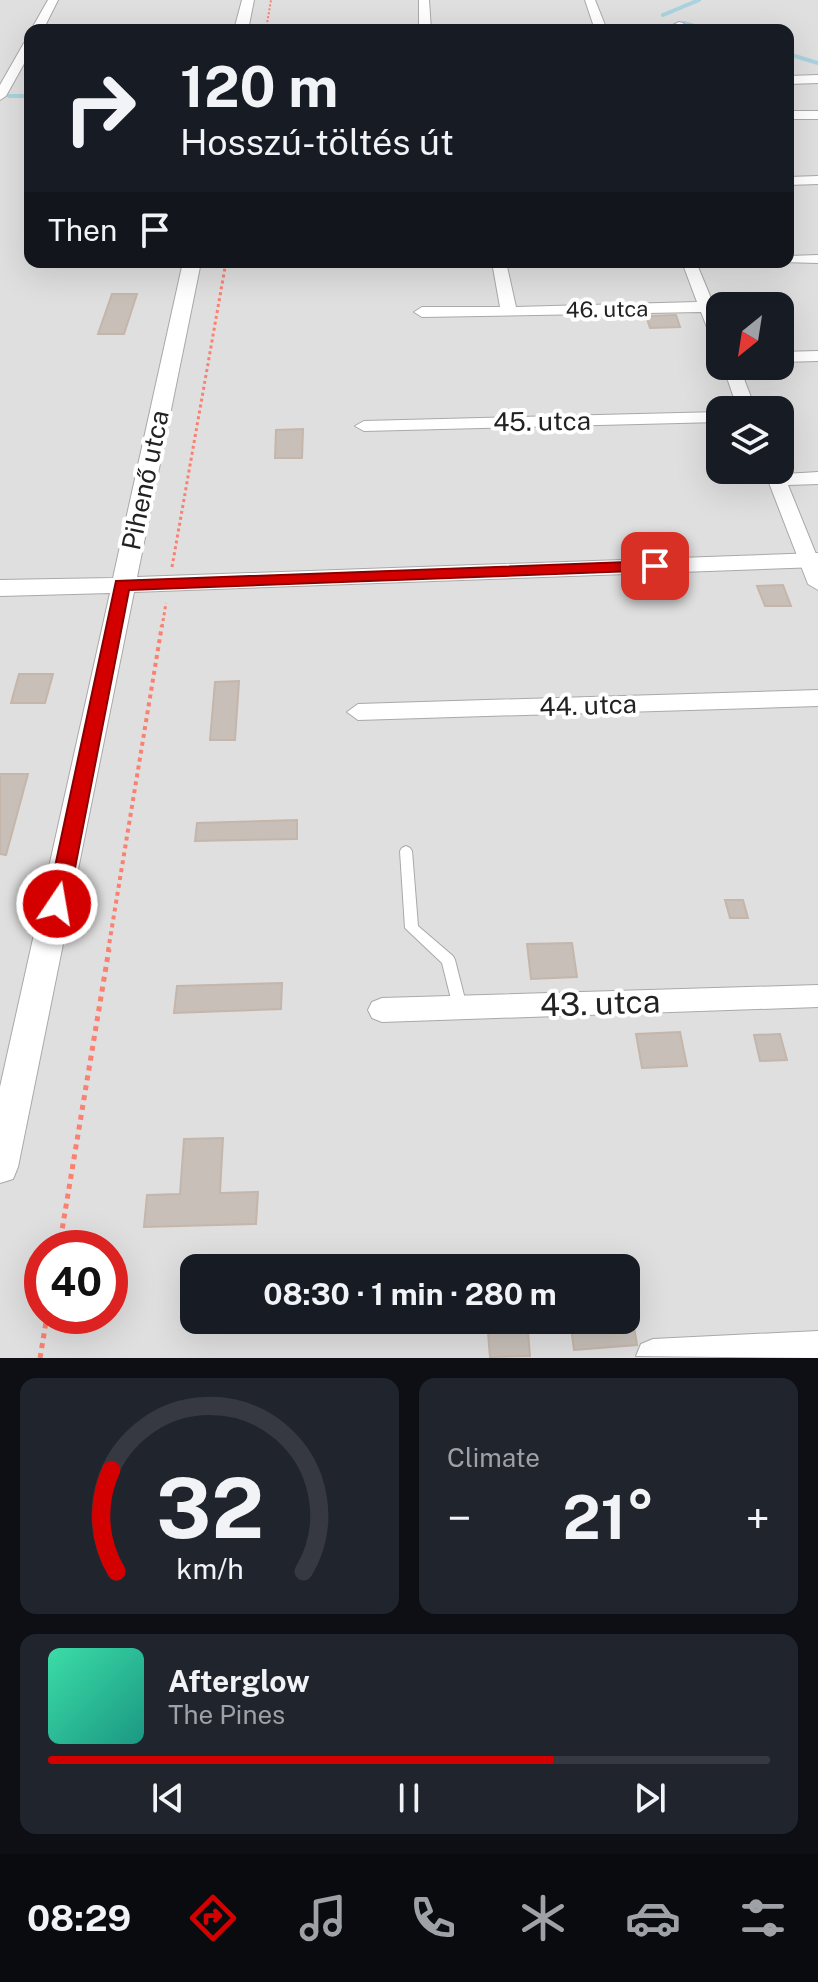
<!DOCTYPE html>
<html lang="en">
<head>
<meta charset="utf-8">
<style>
  :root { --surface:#171b24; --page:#20242c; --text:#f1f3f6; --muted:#9ea1a6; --line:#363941; --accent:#d40000 }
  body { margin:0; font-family:"Public Sans",sans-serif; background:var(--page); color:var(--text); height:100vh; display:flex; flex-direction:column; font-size:30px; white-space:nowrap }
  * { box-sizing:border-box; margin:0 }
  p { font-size:26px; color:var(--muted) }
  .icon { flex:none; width:44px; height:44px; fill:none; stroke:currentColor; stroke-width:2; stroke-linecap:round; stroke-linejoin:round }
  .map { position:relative; height:1358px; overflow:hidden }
  .drawer { display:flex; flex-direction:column; gap:20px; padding:20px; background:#0d0f14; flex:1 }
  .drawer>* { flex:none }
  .guide { position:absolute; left:24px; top:24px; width:770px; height:244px; border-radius:16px; box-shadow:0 8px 32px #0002; background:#171b24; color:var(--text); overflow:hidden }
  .needle { width:52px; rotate:210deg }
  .controls { position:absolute; left:706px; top:292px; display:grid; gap:16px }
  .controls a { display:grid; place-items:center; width:88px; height:88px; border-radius:16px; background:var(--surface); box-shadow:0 8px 32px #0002; font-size:40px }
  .speed { position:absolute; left:24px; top:1230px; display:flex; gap:16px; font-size:40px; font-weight:700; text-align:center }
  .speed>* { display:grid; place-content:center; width:104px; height:104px; border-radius:50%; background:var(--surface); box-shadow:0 8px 32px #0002; line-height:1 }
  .speed .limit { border:12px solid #d22; background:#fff; color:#111 }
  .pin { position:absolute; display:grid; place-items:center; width:68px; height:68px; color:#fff; margin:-34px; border-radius:16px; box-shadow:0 4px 12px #0006 }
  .me { position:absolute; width:88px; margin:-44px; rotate:12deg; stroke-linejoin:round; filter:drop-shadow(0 0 6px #0008) }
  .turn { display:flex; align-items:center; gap:28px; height:168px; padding:0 24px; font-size:36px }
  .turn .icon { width:104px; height:104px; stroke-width:2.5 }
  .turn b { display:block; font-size:56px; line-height:68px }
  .then { display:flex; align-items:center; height:76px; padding:0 24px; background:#0003; gap:16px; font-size:30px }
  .big { font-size:60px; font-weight:700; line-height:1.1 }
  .drawer .card { flex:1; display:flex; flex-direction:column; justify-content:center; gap:12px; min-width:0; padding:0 28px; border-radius:16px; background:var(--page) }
  .drawer .dial { align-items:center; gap:0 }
  .dial svg { height:208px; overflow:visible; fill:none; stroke:var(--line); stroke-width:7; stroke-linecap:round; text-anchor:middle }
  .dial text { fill:var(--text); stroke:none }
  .song { display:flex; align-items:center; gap:24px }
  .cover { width:96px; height:96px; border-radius:12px; background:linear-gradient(135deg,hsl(160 70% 55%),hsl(170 70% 35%)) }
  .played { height:8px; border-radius:4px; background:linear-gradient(90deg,var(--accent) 70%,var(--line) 70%) }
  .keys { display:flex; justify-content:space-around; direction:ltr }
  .heat { display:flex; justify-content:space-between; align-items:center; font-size:44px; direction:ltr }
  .drawer .tiles { flex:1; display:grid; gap:20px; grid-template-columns:1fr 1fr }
  .card:last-child { grid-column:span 2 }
  .trip { position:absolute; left:180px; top:1254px; width:460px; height:80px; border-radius:16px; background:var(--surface); box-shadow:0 8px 32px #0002; font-weight:700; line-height:80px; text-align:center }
  .tabs { display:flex; height:128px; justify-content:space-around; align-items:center; background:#090b0e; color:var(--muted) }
  .tabs .icon { width:56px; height:56px }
  .tabs .active { color:var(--accent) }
  .tabs b { font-size:36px; color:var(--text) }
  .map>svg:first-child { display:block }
  .residential { fill:#e0dfdf; fill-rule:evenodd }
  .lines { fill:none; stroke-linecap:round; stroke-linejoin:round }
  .stream { stroke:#aad3df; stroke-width:4 }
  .building { fill:#c7bfb8; stroke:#c4b6ab; stroke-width:2 }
  .service-casing { stroke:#a9a9a9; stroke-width:2 }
  .minor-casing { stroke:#a9a9a9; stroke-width:2 }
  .tertiary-casing { stroke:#a9a9a9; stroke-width:2 }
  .path-far3 { stroke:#fa8072; stroke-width:2; stroke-dasharray:2 2; stroke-linecap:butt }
  .path-far2 { stroke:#fa8072; stroke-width:3; stroke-dasharray:3 3; stroke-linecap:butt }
  .path-far1 { stroke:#fa8072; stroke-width:4; stroke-dasharray:4 4; stroke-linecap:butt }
  .path { stroke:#fa8072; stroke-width:5; stroke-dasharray:5 5; stroke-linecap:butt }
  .service { fill:#fff; fill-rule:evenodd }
  .minor { fill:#fff; fill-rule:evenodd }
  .tertiary { fill:#fff; fill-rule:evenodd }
  .route { fill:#d40000; stroke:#8a0000; stroke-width:2 }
  .labels { text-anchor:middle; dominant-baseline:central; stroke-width:8; stroke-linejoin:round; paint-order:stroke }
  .far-street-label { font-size:22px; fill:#222; stroke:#fff }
  .street-label { font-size:26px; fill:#222; stroke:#fff }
  .near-street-label { font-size:32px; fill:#222; stroke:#fff }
</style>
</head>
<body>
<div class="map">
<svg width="818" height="1358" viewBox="0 0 818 1358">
  <rect width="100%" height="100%" fill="#f2efe9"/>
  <path class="residential" d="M0,0H818V1358H0ZM30,30H788V262H30ZM720,306H780V366H720ZM720,410H780V470H720ZM42,1248H110V1316H42ZM194,1268H626V1320H194Z"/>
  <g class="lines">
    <g class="stream">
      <polyline points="663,15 699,0"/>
      <polyline points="684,23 708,30"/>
      <polyline points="788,54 818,63"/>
      <polyline points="9,96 30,96"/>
    </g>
  </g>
  <g class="building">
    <polygon points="112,294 137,294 124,334 98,334"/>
    <polygon points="676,315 680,327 650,328 646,316"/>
    <polygon points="303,429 302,458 275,458 276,430"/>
    <polygon points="783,585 791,606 765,606 757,586"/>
    <polygon points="19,674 53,674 45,703 11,703"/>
    <polygon points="239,681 235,740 210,740 215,682"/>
    <polygon points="0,774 28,774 6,855 0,854"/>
    <polygon points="297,820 297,839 195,841 197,823"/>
    <polygon points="725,900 743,900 748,918 730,918"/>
    <polygon points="572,943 577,977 531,979 527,944"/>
    <polygon points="282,983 281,1009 174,1013 177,986"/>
    <polygon points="680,1032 687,1066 642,1068 636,1034"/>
    <polygon points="780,1034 787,1060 760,1061 754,1035"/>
    <polygon points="223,1138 220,1193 258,1192 256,1224 144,1227 147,1195 180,1194 184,1139"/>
    <polygon points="570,1320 633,1320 637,1345 574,1350"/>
    <polygon points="528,1332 530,1356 490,1357 488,1333"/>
  </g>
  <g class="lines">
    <g class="service-casing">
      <polygon id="service" points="406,846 410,848 412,851 418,926 453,956 455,960 467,1007 465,1011 460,1013 455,1011 453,1007 442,963 405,928 400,851 402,848"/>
    </g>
    <g class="minor-casing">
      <g id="minor">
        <polygon points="48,0 58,0 43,30 31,30"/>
        <polygon points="419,0 429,0 431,30 419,30"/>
        <polygon points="585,0 595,0 607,30 595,30"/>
        <polygon points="679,22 683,23 687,30 675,30 673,25"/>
        <polygon points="30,40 30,53 6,96 0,100 0,85 24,43"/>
        <polygon points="818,75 818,83 788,84 788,76"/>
        <rect x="788" y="111" width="30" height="8"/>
        <polygon points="818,176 818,184 788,185 788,177"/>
        <polygon points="818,255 818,263 782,262 788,262 788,256"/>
        <polygon points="492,262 506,262 516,307 697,302 682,262 696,262 720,320 720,345 712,340 701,312 422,317 414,312 422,307 500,307"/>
        <polygon points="818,351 818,361 780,362 780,352"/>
        <polygon points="723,366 739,366 756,410 738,410"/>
        <polygon points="720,412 720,422 364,431 355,426 364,421"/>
        <polygon points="780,467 784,474 818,472 818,484 788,485 818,559 818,590 808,584 764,470 780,470"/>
        <polygon points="818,690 818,706 358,720 347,712 358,704"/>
        <polygon points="818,985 818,1007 382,1022 372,1018 368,1010 372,1002 382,998"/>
        <polygon points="818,1331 818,1358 636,1356 641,1344 653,1339"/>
      </g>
    </g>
    <g class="tertiary-casing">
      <g id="tertiary">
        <polygon points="242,0 254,0 248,30 234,30"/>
        <polygon points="183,262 201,262 137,577 818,553 818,567 134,592 18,1167 13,1179 0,1183 0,1087 110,593 0,596 0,580 113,578"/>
      </g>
    </g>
    <polyline class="path-far3" points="266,30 271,0"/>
    <g class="path-far2">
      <polyline points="172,567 226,262"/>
      <polyline points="162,627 166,603"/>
    </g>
    <polyline class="path-far1" points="108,951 162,625"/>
    <g class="path">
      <polyline points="59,1248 109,949"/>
      <polyline points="40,1358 47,1316"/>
    </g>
    <use href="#service" class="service"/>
    <use href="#minor" class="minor"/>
    <use href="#tertiary" class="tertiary"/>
  </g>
  <polygon class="route" points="655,561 660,563 660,570 129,590 68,904 57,913 50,910 47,904 116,581"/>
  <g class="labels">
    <g class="far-street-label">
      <text transform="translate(607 309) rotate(-1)">46. utca</text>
    </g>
    <g class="street-label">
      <text transform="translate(542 421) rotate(-1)">45. utca</text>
      <text transform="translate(145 480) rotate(-78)">Pihenő utca</text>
      <text transform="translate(588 705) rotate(-2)">44. utca</text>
    </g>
    <g class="near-street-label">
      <text transform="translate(600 1003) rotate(-2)">43. utca</text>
    </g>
  </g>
</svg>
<div class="controls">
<a><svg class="needle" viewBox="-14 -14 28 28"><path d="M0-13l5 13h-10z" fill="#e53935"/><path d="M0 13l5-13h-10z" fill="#9ea1a6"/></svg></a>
<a><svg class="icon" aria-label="layers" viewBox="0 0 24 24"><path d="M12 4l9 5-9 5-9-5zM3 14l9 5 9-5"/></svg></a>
</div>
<div class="speed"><div class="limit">40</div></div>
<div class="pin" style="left:655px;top:566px;background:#d93025"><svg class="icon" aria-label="arrive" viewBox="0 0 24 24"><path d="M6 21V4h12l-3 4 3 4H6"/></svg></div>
<svg class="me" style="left:57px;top:904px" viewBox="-20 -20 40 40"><circle r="17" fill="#d40000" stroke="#fff" stroke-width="3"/><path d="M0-11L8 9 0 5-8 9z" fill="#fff"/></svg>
<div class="trip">08:30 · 1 min · 280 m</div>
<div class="guide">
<div class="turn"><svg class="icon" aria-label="right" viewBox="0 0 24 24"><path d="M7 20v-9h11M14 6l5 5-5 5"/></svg><div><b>120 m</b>Hosszú-töltés út</div></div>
<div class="then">Then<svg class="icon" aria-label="arrive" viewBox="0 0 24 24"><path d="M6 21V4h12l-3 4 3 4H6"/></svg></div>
</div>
</div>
<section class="drawer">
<div class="tiles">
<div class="card dial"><svg viewBox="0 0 100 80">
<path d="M14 69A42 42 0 1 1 86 69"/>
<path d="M14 69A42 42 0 0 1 12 30" stroke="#d40000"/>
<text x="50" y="56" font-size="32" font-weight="700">32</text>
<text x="50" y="72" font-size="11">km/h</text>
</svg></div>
<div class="card"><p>Climate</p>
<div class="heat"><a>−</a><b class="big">21°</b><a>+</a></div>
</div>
<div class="card">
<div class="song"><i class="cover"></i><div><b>Afterglow</b><p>The Pines</p></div></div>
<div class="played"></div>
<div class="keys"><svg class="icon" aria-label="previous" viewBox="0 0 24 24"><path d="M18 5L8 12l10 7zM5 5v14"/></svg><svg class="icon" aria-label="pause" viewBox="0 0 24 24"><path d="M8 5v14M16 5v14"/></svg><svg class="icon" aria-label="next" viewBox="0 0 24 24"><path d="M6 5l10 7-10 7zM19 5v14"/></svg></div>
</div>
</div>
</section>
<nav class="tabs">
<b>08:29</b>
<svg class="icon active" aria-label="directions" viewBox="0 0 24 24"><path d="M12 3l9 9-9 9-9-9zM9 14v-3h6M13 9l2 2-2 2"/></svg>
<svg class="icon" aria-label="music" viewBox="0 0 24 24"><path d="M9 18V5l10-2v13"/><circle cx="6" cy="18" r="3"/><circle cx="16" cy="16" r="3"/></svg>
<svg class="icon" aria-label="phone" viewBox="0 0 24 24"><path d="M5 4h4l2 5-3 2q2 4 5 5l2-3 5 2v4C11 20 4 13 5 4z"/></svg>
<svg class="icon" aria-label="climate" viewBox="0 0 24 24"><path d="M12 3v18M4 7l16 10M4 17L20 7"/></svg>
<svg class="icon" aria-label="car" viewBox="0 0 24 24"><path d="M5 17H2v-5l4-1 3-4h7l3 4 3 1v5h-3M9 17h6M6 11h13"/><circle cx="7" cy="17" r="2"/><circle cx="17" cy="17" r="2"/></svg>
<svg class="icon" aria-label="filters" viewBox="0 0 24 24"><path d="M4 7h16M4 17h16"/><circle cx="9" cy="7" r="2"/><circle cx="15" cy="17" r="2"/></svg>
</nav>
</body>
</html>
